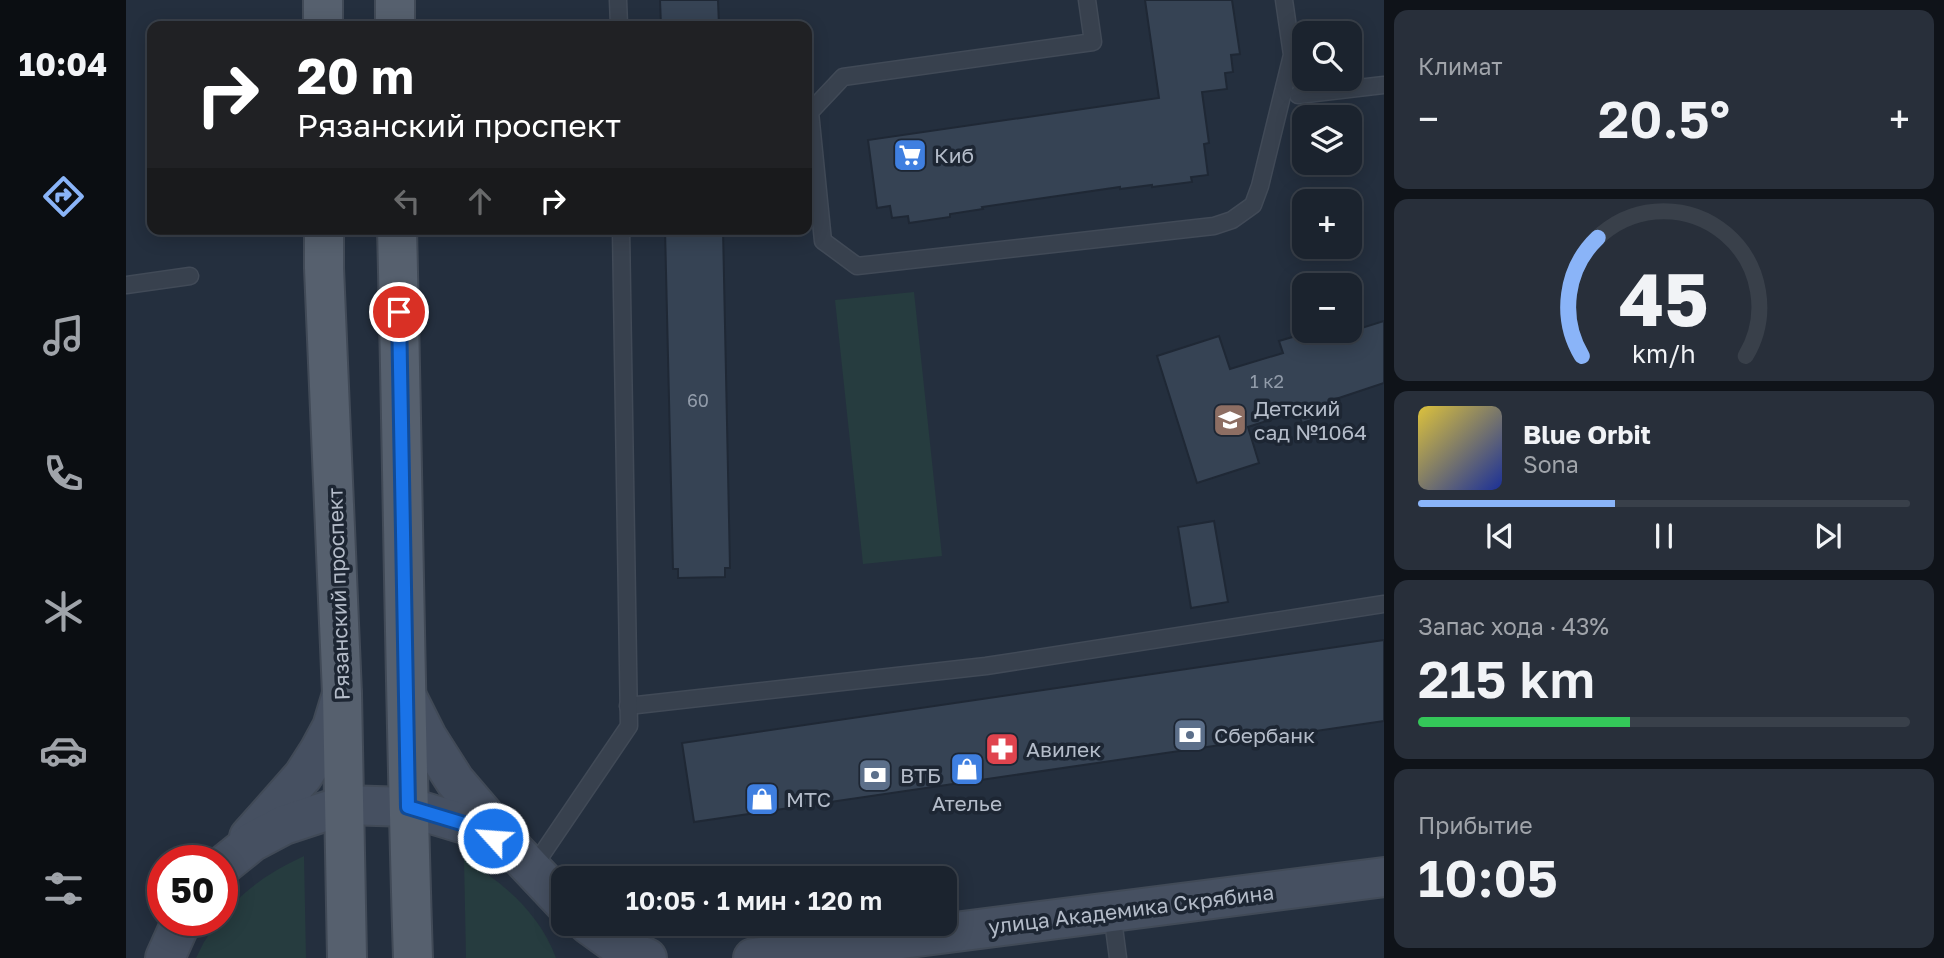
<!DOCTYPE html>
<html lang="ru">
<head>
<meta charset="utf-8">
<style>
  :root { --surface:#1b232e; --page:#282f3a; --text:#f1f3f6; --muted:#a0a4aa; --line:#39404a; --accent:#8ab4f8 }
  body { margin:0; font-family:"Golos Text",sans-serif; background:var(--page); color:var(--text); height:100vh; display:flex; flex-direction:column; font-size:26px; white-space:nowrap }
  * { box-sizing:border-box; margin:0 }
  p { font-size:23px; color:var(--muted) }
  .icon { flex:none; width:38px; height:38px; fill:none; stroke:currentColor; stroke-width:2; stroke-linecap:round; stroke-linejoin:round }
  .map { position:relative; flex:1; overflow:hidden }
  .panel { display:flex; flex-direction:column; gap:10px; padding:10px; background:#0f1319; width:560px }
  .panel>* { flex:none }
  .hud { position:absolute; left:21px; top:21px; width:665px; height:214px; border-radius:14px; box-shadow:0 4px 18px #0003,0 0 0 2px var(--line); background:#202124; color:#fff; overflow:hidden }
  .controls { position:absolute; left:1166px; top:21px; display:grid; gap:14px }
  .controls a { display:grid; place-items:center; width:70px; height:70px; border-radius:14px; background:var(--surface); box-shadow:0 4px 18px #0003,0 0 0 2px var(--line); font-size:35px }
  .speed { position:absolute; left:21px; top:845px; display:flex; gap:14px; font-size:35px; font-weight:700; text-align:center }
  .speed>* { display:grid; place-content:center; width:91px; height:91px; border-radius:50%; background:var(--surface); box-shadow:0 4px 18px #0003,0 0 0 2px var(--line); line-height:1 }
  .speed .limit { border:10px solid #d22; background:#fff; color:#111 }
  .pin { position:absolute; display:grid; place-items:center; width:60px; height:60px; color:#fff; margin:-30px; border:4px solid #fff; border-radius:50%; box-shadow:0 2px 7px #0007 }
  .me { position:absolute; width:77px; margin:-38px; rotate:296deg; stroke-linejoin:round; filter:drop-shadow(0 0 5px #0008) }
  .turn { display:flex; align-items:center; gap:24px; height:147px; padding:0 35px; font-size:32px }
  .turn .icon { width:91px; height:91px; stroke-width:2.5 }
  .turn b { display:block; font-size:49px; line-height:60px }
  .lanes { display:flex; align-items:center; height:66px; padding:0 35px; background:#0003; justify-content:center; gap:35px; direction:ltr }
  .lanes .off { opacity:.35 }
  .big { font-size:52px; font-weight:600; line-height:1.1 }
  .panel .tile { flex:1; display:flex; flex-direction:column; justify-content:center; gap:10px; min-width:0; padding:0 24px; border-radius:14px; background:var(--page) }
  .panel .dial { align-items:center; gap:0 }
  .dial svg { height:182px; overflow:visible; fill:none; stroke:var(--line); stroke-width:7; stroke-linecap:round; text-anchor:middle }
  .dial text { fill:var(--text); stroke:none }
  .song { display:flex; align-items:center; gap:21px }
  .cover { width:84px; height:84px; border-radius:10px; background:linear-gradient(135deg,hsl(50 70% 55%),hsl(230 70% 35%)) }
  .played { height:7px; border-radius:4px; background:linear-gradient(90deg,var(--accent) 40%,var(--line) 40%) }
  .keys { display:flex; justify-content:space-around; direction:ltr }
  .heat { display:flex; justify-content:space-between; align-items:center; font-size:38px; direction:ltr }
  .charge { height:10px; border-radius:5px; background:linear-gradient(90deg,#34c759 43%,var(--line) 0) }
  .trip { position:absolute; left:425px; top:866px; width:406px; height:70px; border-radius:14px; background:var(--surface); box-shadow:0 4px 18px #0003,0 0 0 2px var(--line); font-weight:600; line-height:70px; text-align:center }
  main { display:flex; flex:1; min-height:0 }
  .tab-bar { display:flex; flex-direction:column; width:126px; justify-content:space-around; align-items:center; background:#0b0e12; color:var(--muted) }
  .tab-bar .icon { width:49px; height:49px }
  .tab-bar .current { color:var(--accent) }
  .tab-bar b { font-size:32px; color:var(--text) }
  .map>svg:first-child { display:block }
  .green { fill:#263c3f }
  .building { fill:#364354; stroke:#1f2835; stroke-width:2 }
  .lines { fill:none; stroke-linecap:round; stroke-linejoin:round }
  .lane-casing { stroke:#414a57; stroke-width:19 }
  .secondary-casing { stroke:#414a57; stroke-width:42 }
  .primary-casing { stroke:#414a57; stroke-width:42 }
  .lane { stroke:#38414e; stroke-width:16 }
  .secondary { stroke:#465061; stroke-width:38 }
  .primary { stroke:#56606e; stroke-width:38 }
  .route-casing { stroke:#114b97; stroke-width:18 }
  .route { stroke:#1a73e8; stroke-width:12 }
  .labels { text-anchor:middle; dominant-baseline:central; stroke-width:7; stroke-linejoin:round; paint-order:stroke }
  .number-label { font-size:18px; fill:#929caa }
  .poi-label { font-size:21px; fill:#b4bcc9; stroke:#1d2633; text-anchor:start }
  .street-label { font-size:21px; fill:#b4bcc9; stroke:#1d2633 }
</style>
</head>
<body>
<main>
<nav class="tab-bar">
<b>10:04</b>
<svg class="icon current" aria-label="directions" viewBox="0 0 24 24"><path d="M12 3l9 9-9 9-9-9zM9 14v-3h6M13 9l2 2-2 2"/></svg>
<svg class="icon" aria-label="music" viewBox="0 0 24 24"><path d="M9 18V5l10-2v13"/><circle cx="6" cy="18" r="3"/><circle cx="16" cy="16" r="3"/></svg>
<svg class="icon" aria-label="phone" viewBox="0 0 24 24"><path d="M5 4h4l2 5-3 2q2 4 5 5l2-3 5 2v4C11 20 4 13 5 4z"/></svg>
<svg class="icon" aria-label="climate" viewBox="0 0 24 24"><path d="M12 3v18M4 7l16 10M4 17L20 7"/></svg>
<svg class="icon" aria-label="car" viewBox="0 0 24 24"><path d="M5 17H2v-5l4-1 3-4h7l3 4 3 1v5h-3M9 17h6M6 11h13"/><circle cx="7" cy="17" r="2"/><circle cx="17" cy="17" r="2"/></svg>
<svg class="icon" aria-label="filters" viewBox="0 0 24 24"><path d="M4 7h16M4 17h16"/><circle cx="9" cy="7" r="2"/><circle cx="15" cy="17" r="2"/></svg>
</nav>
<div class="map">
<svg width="1258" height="958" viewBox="0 0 1258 958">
  <rect width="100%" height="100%" fill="#242f3e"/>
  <g class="green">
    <polygon points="788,292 816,556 737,564 709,300"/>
    <path d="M178,856L180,958H70L78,942L92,921L96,920V915C124,886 142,873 178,856Z"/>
    <path d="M338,859C377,882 414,914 430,958H340Z"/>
  </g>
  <g class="building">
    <polygon points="534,0 592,0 593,26 535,26"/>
    <polygon points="1019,0 1106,0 1114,54 1105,55 1107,72 1099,73 1101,89 1076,92 1083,143 1078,144 1082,175 1065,177 1066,182 1026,187 1026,185 994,189 994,187 856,207 857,209 824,214 824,217 783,223 782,216 766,218 764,206 751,208 742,140 1033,98"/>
    <polygon points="539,229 597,229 604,568 599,568 599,577 552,578 552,569 547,569"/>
    <polygon points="1258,321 1258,383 1207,400 1210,412 1176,423 1172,411 1122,427 1133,463 1071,483 1031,356 1093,336 1104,369 1157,353 1153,341 1187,331 1191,342"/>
    <polygon points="1088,521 1102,602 1065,608 1052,527"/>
    <polygon points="1258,640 1258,721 568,822 556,743"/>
  </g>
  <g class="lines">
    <g class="lane-casing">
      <g id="lane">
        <polyline points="492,0 493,26"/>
        <polyline points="961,0 967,42 717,77 684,112 697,241 731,266 1088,226 1106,220 1127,205 1134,186 1166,55 1158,0"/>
        <polyline points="1172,95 1258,85"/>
        <polyline points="0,285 64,276"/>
        <polyline points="502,706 860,666 1258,604"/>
        <polyline points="406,869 503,726 495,229"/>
        <polyline points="986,912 992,958"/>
      </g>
    </g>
    <g class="secondary-casing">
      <g id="secondary">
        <polyline points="282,699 301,737 329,781 388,850 438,903"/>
        <polyline points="123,837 177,776 193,751 206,727 216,694"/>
        <polyline points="100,863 126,842 158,825 219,805 282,807 345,826 388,850"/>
        <polyline points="462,924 494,947 521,958"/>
        <polyline points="39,958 56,920"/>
        <polyline points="627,958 1258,877"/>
      </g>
    </g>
    <g class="primary-casing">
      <g id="primary">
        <polyline points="197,0 197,26"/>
        <polyline points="269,0 269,26"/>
        <polyline points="198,229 198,268 216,694 221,958"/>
        <path d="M271,229C277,472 279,715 287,958"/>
      </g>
    </g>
    <use href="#lane" class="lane"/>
    <use href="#secondary" class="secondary"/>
    <use href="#primary" class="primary"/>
  </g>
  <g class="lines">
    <g class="route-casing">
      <polyline id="route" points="273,312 282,807 345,826 367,838"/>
    </g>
    <use href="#route" class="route"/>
  </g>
  <defs>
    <g id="supermarket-square" transform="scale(1.75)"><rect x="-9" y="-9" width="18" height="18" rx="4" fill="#3f7fe0" stroke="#1d2633"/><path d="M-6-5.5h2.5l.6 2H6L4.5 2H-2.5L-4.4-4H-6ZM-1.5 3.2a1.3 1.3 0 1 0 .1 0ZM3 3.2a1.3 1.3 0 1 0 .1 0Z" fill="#fff"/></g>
    <g id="school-square" transform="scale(1.75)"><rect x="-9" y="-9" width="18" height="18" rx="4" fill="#8d6e63" stroke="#1d2633"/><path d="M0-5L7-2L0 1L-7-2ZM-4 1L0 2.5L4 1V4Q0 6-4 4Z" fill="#fff"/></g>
    <g id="bank-square" transform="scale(1.75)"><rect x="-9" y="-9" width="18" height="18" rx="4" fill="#5c6f8a" stroke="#1d2633"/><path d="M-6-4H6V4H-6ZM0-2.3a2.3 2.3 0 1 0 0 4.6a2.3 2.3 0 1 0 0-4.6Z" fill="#fff"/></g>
    <g id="pharmacy-square" transform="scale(1.75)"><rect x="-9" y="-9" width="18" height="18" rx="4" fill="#e0444e" stroke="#1d2633"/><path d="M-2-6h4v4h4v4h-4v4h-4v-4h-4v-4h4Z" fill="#fff"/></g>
    <g id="shop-square" transform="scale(1.75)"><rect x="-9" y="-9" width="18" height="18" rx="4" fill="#3f7fe0" stroke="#1d2633"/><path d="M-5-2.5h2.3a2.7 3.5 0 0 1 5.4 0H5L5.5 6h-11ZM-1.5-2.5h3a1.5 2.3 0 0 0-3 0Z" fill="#fff"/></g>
  </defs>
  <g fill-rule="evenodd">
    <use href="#supermarket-square" x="784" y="155"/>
    <use href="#school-square" x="1104" y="420"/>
    <use href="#bank-square" x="1064" y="735"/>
    <use href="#pharmacy-square" x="876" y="749"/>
    <use href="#shop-square" x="841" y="769"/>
    <use href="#bank-square" x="749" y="775"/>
    <use href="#shop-square" x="636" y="799"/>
  </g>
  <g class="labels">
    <g class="number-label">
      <text x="1141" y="381">1 к2</text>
      <text x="572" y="400">60</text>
    </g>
    <g class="poi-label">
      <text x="808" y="155">Киб</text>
      <text x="1128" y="408">Детский<tspan x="1128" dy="24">сад №1064</tspan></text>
      <text x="1088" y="735">Сбербанк</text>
      <text x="900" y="749">Авилек</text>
      <text x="774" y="775">ВТБ</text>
      <text x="660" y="799">МТС</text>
      <text x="841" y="803" text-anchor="middle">Ателье</text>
    </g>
    <g class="street-label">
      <text transform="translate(212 594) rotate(-92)">Рязанский проспект</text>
      <text transform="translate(1005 909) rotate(-7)">улица Академика Скрябина</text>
    </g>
  </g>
</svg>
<div class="controls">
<a><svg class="icon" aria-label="search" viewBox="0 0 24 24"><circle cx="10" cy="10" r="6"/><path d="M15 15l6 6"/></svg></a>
<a><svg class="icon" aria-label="layers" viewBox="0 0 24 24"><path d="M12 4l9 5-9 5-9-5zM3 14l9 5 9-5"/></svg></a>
<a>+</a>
<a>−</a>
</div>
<div class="speed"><div class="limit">50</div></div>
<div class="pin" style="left:273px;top:312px;background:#d93025"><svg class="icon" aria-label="arrive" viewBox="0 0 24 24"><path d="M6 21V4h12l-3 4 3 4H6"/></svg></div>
<svg class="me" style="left:367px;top:838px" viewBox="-20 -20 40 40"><circle r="17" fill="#1a73e8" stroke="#fff" stroke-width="3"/><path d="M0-11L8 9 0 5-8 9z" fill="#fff"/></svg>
<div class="trip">10:05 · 1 мин · 120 m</div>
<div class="hud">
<div class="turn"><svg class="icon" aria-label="right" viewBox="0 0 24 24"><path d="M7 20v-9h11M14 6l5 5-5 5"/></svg><div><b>20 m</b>Рязанский проспект</div></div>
<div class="lanes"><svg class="icon off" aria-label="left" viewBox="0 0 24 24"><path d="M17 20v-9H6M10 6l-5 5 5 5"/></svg><svg class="icon off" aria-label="ahead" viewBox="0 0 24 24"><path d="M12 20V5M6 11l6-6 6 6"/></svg><svg class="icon" aria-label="right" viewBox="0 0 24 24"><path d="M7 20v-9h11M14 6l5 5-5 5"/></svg></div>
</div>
</div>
<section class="panel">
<div class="tile"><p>Климат</p>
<div class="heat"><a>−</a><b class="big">20.5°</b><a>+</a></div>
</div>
<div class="tile dial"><svg viewBox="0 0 100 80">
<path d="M14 69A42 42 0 1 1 86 69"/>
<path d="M14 69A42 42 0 0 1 21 17" stroke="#8ab4f8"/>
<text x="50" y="56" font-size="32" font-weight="700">45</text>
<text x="50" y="72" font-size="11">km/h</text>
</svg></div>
<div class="tile">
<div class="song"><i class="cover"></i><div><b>Blue Orbit</b><p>Sona</p></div></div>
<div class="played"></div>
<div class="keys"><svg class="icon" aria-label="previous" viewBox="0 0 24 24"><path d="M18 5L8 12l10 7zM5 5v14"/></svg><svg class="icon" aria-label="pause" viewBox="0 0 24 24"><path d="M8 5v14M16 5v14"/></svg><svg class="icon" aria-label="next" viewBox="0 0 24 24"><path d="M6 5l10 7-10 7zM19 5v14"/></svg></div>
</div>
<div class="tile"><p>Запас хода · 43%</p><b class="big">215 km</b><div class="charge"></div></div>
<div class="tile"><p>Прибытие</p><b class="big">10:05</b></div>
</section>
</main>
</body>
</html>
